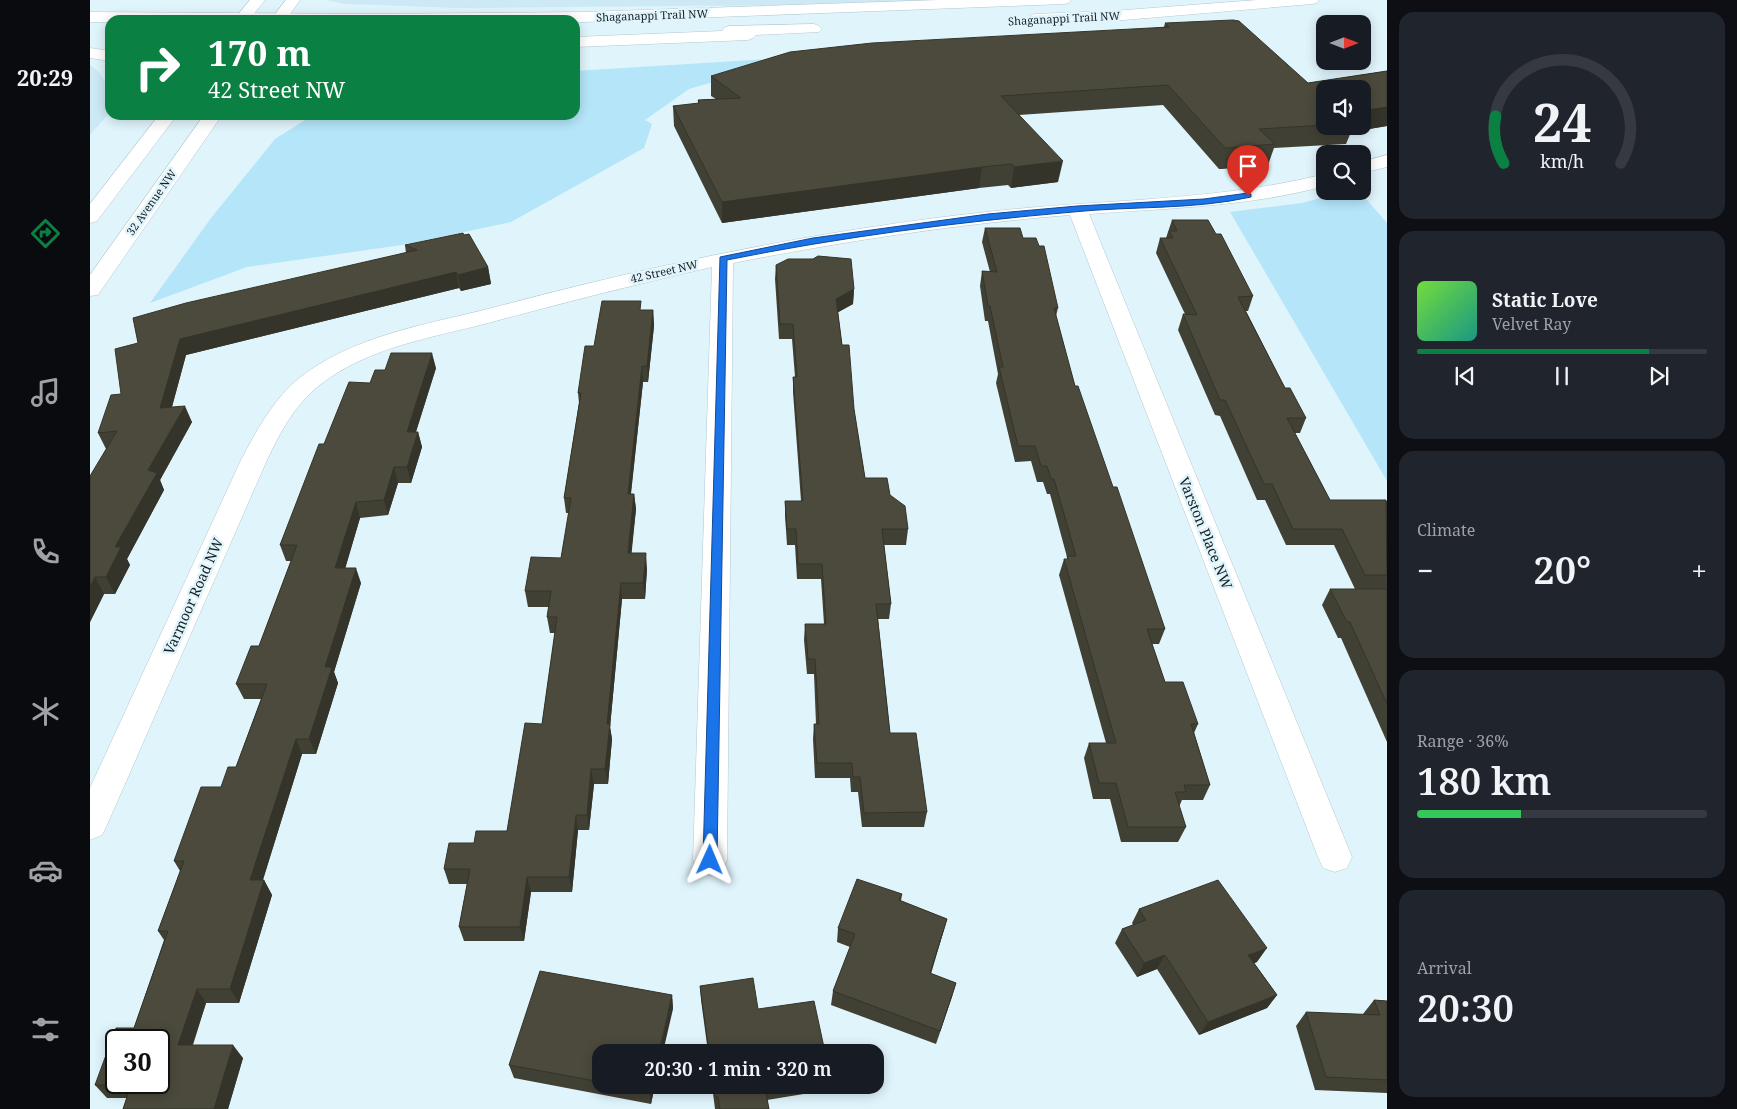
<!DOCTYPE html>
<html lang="en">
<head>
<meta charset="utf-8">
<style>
  :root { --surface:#171b24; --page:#20242c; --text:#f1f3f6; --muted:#9ea1a6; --line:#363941; --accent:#0b8043 }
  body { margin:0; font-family:"Noto Serif",serif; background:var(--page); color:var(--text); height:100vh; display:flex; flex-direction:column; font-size:19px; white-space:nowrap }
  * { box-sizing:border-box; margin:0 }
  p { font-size:16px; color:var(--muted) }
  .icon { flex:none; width:28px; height:28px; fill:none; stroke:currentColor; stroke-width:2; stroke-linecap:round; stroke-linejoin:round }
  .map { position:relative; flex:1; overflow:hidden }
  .details { display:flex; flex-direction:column; gap:12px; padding:12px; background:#0d0f14; width:350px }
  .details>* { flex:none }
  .guide { position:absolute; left:15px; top:15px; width:475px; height:105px; border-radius:15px; box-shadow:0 2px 12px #0003; background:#0b8043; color:#fff; overflow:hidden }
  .needle { width:32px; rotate:90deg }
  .fabs { position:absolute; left:1226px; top:15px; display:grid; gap:10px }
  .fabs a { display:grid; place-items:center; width:55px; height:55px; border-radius:10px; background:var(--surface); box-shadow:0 2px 12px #0003; font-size:25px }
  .speed { position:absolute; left:15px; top:1029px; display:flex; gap:10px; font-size:25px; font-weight:700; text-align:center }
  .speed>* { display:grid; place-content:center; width:65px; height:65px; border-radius:50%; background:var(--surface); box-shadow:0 2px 12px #0003; line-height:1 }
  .speed .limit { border:2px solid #111; border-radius:8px; background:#fff; color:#111 }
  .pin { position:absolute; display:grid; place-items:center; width:42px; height:42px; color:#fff; margin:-51px -21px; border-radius:50% 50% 50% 0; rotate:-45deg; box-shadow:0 0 5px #0007 }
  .pin .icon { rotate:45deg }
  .me { position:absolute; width:55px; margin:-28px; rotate:1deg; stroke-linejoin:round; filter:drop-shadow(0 0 4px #0008) }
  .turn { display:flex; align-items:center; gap:18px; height:105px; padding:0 20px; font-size:22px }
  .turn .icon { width:65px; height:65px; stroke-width:2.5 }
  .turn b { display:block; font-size:35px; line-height:42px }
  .big { font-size:38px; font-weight:600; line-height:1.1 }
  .details .card { flex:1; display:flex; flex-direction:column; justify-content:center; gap:8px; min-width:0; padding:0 18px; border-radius:15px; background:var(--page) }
  .details .dial { align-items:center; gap:0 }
  .dial svg { height:130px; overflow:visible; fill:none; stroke:var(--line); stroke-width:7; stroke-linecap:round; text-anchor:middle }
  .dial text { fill:var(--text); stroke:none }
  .song { display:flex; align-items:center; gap:15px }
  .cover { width:60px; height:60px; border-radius:8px; background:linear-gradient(135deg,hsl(100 70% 55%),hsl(170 70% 35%)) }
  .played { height:5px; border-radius:2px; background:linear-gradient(90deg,var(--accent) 80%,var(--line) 80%) }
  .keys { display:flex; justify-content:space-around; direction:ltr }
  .heat { display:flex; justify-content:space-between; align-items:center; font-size:28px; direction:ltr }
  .charge { height:8px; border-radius:4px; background:linear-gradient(90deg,#34c759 36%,var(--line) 0) }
  .trip { position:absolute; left:502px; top:1044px; width:292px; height:50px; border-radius:15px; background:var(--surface); box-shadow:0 2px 12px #0003; font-weight:600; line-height:50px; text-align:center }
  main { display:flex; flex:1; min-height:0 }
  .tab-bar { display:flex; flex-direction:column; width:90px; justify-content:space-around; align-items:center; background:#090b0e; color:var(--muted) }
  .tab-bar .icon { width:35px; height:35px }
  .tab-bar .on { color:var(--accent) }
  .tab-bar b { font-size:22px; color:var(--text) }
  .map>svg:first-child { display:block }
  .built { fill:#cde9f5 }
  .green { fill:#b5e5f9 }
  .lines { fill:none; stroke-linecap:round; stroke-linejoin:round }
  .minor-casing { stroke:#b4c7cf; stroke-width:1 }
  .major-casing { stroke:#b4c7cf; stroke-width:1 }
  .minor { fill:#fff; fill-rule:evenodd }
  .major { fill:#fff; fill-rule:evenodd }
  .wall { fill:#414034; fill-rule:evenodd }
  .shaded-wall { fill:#35342a }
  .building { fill:#4c4a3c; stroke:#35342a; fill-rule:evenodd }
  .route { fill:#1a73e8; stroke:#114b97 }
  .labels { text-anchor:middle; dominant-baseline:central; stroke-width:5; stroke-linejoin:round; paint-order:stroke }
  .far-street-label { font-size:11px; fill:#181f22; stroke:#e0f4fc }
  .street-label { font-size:14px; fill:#181f22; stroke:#e0f4fc }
</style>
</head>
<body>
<main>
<nav class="tab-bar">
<b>20:29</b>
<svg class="icon on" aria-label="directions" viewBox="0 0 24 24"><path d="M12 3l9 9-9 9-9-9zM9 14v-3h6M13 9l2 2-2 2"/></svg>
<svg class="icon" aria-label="music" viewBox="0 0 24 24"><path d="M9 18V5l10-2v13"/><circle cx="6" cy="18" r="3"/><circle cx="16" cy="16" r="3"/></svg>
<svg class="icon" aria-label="phone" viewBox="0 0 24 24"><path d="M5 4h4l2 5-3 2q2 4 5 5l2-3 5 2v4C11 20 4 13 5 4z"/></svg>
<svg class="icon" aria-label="climate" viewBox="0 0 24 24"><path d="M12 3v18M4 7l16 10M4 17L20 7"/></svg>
<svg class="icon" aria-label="car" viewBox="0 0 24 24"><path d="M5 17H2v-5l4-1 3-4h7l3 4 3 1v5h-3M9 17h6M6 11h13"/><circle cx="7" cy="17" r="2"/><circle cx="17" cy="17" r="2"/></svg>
<svg class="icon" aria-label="filters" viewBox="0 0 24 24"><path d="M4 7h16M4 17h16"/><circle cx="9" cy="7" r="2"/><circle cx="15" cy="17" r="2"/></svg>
</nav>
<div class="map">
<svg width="1297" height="1109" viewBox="0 0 1297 1109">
  <rect width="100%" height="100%" fill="#e0f4fc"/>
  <g class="built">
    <polygon points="237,0 883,0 801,4 372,8 254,4"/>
    <polygon points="0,65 10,73 20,90 20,112 0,135"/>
  </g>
  <g class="green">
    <polygon points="708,57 599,89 555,120 562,124 554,148 421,222 312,245 157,267 60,303 121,218 185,139 223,115 485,115 485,71"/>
    <polygon points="1256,191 1269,191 1297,223 1297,481 1140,212 1212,203"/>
  </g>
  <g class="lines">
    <g class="minor-casing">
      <g id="minor">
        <polygon points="160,0 175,0 159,20 149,20 146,17"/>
        <polygon points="196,0 210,0 196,20 184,20 182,18"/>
        <polygon points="1297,155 1297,167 1272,173 1272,162"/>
        <path d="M1235,174V186C1157,207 1079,208 999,214L1262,857L1257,868L1245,872L1233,868L1228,857L980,215C867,224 755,241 643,263L637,860L632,871L620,875L608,871L603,860L622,267C547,284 472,303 398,323C341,338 279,347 231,384C205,404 191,431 177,460L17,825L12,835L0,840V788L151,460C168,428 186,394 216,373C273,332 347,323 413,305C572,263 732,230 896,212C1010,199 1123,202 1235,174Z"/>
      </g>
    </g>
    <g class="major-casing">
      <g id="major">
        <polygon points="849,0 981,0 979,3 974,4 494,22 485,22 485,20 0,22 0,12 282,14 494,12"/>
        <polygon points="1167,0 1229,0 1227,3 1222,4 1022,21 944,24 939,22 936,19 939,16 944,14 1022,11"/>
        <polygon points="724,24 729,26 732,29 729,32 666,35 663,38 658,40 485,47 485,37 632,31 634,28 639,26"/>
        <polygon points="0,48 20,51 20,61 0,58"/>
        <polygon points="69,115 87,115 7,221 0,223 0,204"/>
        <polygon points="114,115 132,115 8,295 0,296 0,275"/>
      </g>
    </g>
    <use href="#minor" class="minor"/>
    <use href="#major" class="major"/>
  </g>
  <g class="wall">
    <path d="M1075,23L1218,83L1297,71V126L1261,132L1256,144L1184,148L1178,165L1132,169H1129L1073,105L929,115L968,182L921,188L918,185L889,188L632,223L584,126L583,106L608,104V100L626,99L621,96V76L1074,27ZM1235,89L1272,126H1235Z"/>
    <polygon points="1082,220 1126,234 1163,296 1158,311 1156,311 1195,388 1216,418 1210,433 1205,433 1240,500 1297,501 1297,742 1251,638 1248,638 1232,605 1240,589 1265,589 1244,545 1196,545 1175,500 1167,500 1130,416 1125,415 1088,330 1093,314 1095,314 1066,253 1070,238 1076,238"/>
    <polygon points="895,228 933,238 968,308 966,316 985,386 1075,629 1069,644 1062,644 1075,682 1108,724 1104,733 1120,785 1113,800 1092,800 1089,807 1096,827 1088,842 1031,842 1020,799 1003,799 994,758 999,743 1016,743 969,575 974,559 977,559 977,557 960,494 957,494 953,482 947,482 941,461 925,462 906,383 908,374 898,321 895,321 890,286 892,271 900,272 892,242"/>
    <polygon points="374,235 398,267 401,284 371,291 369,288 96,355 82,407 102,422 70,480 74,490 37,559 40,565 25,594 14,594 0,622 16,449 8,433 31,394 48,343 316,253 315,245"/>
    <polygon points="686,265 764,289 763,304 748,312 752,345 764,409 775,478 800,495 818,529 816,545 794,545 801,604 799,619 788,619 800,733 837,812 834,827 772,827 768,792 761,792 760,778 725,778 723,739 724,724 726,724 724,674 717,674 714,640 715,624 734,624 731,579 707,579 705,545 697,545 695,516 695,501 711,501 703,392 703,377 705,377 702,339 689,339 685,279"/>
    <polygon points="552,310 563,310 564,326 558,382 553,382 541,494 544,494 546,509 541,553 557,569 555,599 532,599 520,727 522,739 518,784 504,784 499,830 488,830 482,892 441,892 434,941 374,941 369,927 377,884 359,884 354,869 384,843 417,831 452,724 465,633 460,633 457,617 459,607 438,607 435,591 471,558 479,513 476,513 474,498 489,403 488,393 504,346"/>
    <polygon points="346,368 326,432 328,432 332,447 321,483 308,483 298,515 270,518 255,568 271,583 244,672 248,683 226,754 212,754 173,880 174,880 182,895 149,1003 116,1003 103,1045 153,1058 138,1109 33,1109 37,1098 17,1098 5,1085 44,1028 74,940 68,931 90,871 84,861 131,787 146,767 171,699 154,699 146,684 169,646 201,561 196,561 190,545 234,444 280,383"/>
    <polygon points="812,894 811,901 857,919 841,974 866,983 846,1044 741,1005 743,991 760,947 747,942 748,928"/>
    <polygon points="1049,909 1167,962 1164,963 1187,995 1177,1008 1109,1035 1067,969 1047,977 1025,943 1032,929 1043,925 1042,923"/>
    <polygon points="610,986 668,1009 735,1052 618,1052 611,1000"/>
    <polygon points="582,995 583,1009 511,1052 511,1085 565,1085 561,1104 424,1078 419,1065"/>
    <polygon points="1284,1000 1297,1001 1297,1093 1225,1090 1206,1026 1216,1012 1273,1015 1273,1014"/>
    <polygon points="622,1085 739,1085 738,1090 677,1100 679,1109 625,1109"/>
  </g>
  <g class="shaded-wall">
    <polygon points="1297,107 1297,126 1261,132 1263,126 1272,126 1272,111"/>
    <polygon points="973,161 968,182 921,188 924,167"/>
    <polygon points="892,167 889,188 632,223 632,202"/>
    <polygon points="398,267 401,284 371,291 368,275"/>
    <polygon points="366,272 369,288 96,355 77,425 70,408 90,339"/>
    <polygon points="764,289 763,304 745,314 746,299"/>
    <polygon points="563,310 564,326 558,382 557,366"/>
    <polygon points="342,353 346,368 321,447 317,432"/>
    <polygon points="552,366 553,382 539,509 538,494"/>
    <polygon points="95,406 102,422 70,480 74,490 37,559 40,565 25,594 16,577 25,547 58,470"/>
    <polygon points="328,432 332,447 321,483 317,467"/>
    <polygon points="304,467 308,483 298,515 294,500"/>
    <polygon points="544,494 546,509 540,569 538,553"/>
    <polygon points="266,502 270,518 251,583 245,568"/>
    <polygon points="556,553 557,569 555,599 553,583"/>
    <polygon points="266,568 271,583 244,672 248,683 226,754 219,739 235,667"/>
    <polygon points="5,577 14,594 0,622 0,586"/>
    <polygon points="531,583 532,599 520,727 522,739 518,784 515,769 517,724"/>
    <polygon points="206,739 212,754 168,895 160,880"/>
    <polygon points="501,769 504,784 499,830 497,815"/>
    <polygon points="486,815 488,830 482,892 479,877"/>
    <polygon points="437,877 441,892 434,941 430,927"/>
    <polygon points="174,880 182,895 149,1003 140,989"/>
    <polygon points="857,919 853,933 836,987 840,973"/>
    <polygon points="1177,948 1167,962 1149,969 1158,955"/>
    <polygon points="1075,955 1067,969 1047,977 1054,963"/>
    <polygon points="866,983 862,997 846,1044 850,1031"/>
    <polygon points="107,989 116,1003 98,1058 88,1045"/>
    <polygon points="582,995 583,1009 573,1052 569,1052"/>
    <polygon points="1187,995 1177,1008 1109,1035 1118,1022"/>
    <polygon points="143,1045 153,1058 138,1109 124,1109"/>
    <polygon points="561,1085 565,1085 561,1104 559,1092"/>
  </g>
  <g class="building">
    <polygon points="1143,20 1149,21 1218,83 1297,71 1297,107 1272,111 1272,89 1235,89 1235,125 1169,129 1185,144 1138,148 1135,148 1078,85 911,96 973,161 924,167 922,164 892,167 632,202 583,106 609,103 608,100 651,98 621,76 700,52 782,43 1079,27 1075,23"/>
    <polygon points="1082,220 1118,220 1126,234 1131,234 1163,296 1148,297 1195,388 1200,388 1216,418 1197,418 1240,500 1296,500 1297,575 1275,575 1252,529 1203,529 1182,484 1174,484 1135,400 1130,400 1093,314 1107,315 1070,238 1083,238 1079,231 1087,231"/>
    <polygon points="895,228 930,228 933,238 946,238 949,246 954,246 968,308 964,308 985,386 988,386 1023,487 1027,487 1075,629 1057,629 1075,682 1093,682 1108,724 1101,724 1120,785 1094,785 1096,792 1085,792 1096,827 1038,827 1026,783 1009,783 999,743 1026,743 974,559 978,559 977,556 986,556 964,479 961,479 957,466 951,466 945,446 928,446 909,367 913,367 900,306 898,306 892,271 907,272"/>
    <polygon points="373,233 374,235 379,234 398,267 368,275 366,272 90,339 70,408 95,406 58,470 67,473 25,547 31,547 16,577 5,577 0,586 0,476 27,431 8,433 21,395 31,394 25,349 48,343 43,318 96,303 327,250 315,245"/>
    <polygon points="728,256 761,259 764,289 746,299 752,345 759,345 764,409 775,478 797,478 800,495 815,506 818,529 792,529 801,604 786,604 800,733 826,733 837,812 774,813 770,777 763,777 762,763 727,763 724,724 729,724 725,659 718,659 715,624 736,624 732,564 708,564 706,529 697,529 695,501 713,501 703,377 707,377 703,324 690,324 686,265 698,259 723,259"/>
    <polygon points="512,301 551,301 550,310 563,310 557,366 552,366 538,494 544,494 538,553 556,553 553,583 531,583 517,724 520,724 515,769 501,769 497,815 486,815 479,877 437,877 430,927 369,927 380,869 354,869 359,843 384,843 386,831 417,831 435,723 452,724 467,617 457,617 461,591 435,591 441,557 471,558 481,498 474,498 491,393 488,393 495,346 504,346"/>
    <path d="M301,353H342L317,432H328L317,467H304L294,500L266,502L245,568H266L235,667H242L219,739H206L160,880H174L140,989H107L88,1045H143L124,1109H33L41,1085H5L26,1028H44L78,931H68L94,861H84L111,787H131L138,767H146L177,684H146L161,646H169L207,545H190L229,444H234L259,382L280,383L285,370H295ZM26,1040H69V1082H26Z"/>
    <polygon points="1240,589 1297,589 1297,704 1260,622 1257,622"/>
    <polygon points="767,879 812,894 809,900 857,919 840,973 866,983 850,1031 743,991 765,934 748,928"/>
    <polygon points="1128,880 1177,948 1158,955 1187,995 1118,1022 1075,955 1054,963 1032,929 1056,920 1049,909"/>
    <polygon points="450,971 582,995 569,1052 511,1052 511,1082 419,1065"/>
    <polygon points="663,978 668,1009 724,1001 735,1052 619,1052 610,986"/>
    <polygon points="1284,1000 1297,1001 1297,1080 1236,1077 1216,1012 1290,1015"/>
    <polygon points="525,1085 561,1085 559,1092"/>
    <polygon points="623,1085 693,1085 675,1088 679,1109 630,1109 628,1097 625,1097"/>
  </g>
  <path class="route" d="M1158,193L1161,194V197C1103,210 1041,206 983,212C867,222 751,237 637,260L627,860L625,864L620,866L615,864L613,860L630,257L723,238L898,214L987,206L1114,199Z"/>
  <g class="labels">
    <g class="far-street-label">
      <text transform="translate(562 15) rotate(-2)">Shaganappi Trail NW</text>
      <text transform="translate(974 18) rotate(-3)">Shaganappi Trail NW</text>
      <text transform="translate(61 202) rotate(-55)">32 Avenue NW</text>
      <text transform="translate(574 271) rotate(-13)">42 Street NW</text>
    </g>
    <g class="street-label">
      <text transform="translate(1116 533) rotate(68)">Varston Place NW</text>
      <text transform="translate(103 596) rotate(-66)">Varmoor Road NW</text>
    </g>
  </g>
</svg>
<div class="fabs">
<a><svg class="needle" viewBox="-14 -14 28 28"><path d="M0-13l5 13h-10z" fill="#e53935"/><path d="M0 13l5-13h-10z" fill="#9ea1a6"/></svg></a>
<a><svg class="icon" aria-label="sound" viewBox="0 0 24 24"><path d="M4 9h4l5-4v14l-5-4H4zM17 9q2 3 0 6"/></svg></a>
<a><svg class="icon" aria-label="search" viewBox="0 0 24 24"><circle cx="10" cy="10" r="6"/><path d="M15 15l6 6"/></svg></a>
</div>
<div class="speed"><div class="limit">30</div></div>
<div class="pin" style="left:1158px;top:196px;background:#d93025"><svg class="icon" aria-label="arrive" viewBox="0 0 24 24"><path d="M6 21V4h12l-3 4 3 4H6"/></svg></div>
<svg class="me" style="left:620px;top:860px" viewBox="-20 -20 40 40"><path d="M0-17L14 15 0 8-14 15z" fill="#1a73e8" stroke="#fff" stroke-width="4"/></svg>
<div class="trip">20:30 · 1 min · 320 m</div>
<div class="guide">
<div class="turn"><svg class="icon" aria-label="right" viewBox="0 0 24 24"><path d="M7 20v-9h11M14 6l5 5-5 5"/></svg><div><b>170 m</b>42 Street NW</div></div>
</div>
</div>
<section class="details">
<div class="card dial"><svg viewBox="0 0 100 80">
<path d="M14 69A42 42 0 1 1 86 69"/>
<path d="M14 69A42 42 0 0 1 9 40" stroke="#0b8043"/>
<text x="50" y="56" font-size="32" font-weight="700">24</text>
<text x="50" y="72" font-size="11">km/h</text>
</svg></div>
<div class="card">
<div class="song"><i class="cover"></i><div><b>Static Love</b><p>Velvet Ray</p></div></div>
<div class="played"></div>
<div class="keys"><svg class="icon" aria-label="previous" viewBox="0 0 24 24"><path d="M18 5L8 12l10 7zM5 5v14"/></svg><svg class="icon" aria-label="pause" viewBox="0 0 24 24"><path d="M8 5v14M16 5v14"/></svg><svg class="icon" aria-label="next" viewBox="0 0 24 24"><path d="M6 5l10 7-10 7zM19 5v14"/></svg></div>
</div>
<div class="card"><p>Climate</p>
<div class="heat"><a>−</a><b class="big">20°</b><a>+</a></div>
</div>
<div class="card"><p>Range · 36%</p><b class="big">180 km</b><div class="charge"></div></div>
<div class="card"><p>Arrival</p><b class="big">20:30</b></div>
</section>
</main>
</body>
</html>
